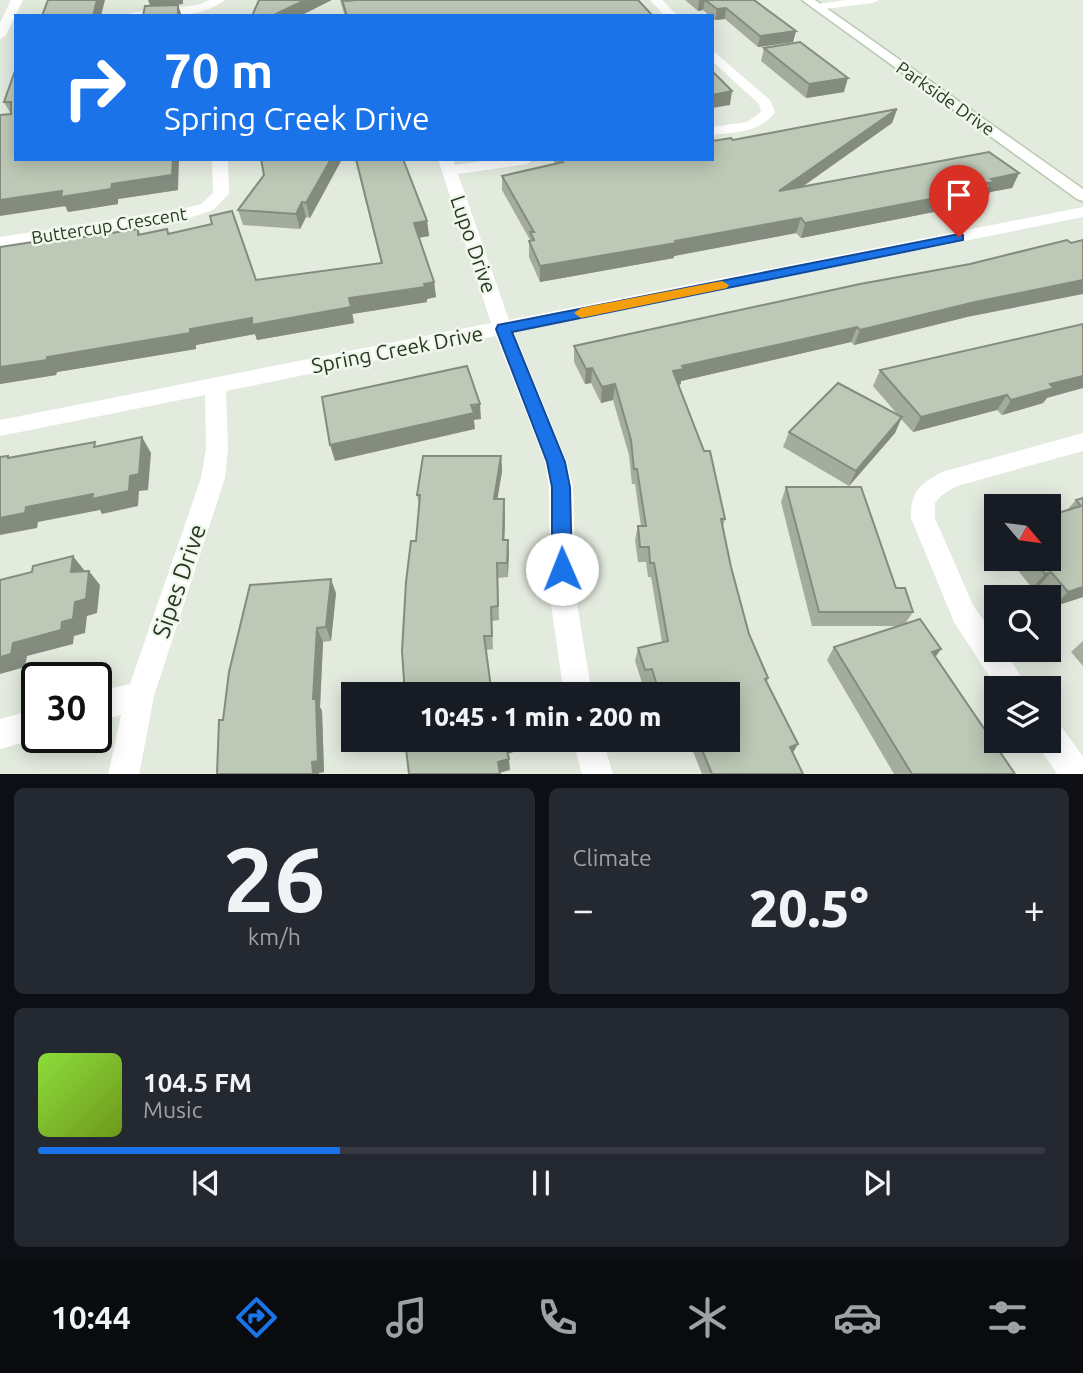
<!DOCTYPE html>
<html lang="en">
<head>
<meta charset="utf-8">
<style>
  :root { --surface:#171b24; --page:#242831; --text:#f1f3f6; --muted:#9ea1a6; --line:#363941; --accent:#1a73e8 }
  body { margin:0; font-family:Ubuntu,sans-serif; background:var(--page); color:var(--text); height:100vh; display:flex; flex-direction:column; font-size:26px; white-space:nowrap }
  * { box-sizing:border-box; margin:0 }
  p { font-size:23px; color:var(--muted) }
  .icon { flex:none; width:38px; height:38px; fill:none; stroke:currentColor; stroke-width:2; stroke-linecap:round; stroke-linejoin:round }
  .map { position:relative; height:774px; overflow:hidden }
  .details { display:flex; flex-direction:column; gap:14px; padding:14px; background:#0d0f14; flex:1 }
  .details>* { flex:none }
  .top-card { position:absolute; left:14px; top:14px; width:700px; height:147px; border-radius:0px; box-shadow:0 4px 18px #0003; background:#1a73e8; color:#fff; overflow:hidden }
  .needle { width:46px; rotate:119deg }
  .buttons { position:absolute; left:984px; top:494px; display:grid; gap:14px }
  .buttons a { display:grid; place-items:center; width:77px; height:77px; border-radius:0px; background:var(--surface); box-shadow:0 4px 18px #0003; font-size:35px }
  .speed { position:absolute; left:21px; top:662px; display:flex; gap:14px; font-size:35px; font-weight:700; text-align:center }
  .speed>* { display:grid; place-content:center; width:91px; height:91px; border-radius:50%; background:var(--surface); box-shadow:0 4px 18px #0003; line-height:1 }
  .speed .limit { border:4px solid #111; border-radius:10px; background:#fff; color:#111 }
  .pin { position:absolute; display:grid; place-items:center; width:60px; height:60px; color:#fff; margin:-72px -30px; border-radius:50% 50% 50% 0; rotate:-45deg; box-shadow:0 0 7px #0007 }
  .pin .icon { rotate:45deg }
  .me { position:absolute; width:77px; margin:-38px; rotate:359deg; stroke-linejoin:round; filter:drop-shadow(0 0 5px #0008) }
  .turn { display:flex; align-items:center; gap:24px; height:147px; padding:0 35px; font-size:32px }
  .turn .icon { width:91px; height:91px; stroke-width:2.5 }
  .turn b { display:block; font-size:49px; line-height:60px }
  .big { font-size:52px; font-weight:800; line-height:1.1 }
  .details .tile { flex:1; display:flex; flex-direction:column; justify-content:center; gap:10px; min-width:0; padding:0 24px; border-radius:10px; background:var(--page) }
  .details .dial { align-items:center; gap:0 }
  .dial b { font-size:91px; line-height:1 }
  .song { display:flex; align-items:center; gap:21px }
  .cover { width:84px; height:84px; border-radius:10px; background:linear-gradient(135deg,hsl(90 70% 55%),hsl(80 70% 35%)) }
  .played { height:7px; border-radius:4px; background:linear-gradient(90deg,var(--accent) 30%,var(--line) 30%) }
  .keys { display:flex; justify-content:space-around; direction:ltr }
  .heat { display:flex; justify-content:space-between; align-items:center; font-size:38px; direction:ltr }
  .details .tiles { flex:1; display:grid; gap:14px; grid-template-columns:1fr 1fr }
  .tile:last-child { grid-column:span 2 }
  .trip { position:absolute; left:341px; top:682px; width:399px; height:70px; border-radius:0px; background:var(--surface); box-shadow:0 4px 18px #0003; font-weight:800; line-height:70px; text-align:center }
  .tabs { display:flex; height:112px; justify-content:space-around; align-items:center; background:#090b0e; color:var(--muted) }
  .tabs .icon { width:49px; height:49px }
  .tabs .active { color:var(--accent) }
  .tabs b { font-size:32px; color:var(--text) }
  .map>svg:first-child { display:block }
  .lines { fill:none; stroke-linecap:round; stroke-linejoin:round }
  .secondary-casing { stroke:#b9cab1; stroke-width:3 }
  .minor { fill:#fff; fill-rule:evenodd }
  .tertiary { fill:#fff; fill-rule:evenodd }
  .secondary { fill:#fff; fill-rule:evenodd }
  .wall { fill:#a3ac9d }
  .shaded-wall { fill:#848c7f }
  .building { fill:#bdc8b6; stroke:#848c7f; stroke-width:2 }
  .route { fill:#1a73e8; stroke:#114b97; stroke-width:2 }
  .slow { fill:#f59e0b }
  .labels { text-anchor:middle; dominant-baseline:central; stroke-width:5; stroke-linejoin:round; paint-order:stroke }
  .far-street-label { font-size:18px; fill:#253a1f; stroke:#f2f7ee }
  .street-label { font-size:21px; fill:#253a1f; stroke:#f2f7ee }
  .near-street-label { font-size:24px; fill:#253a1f; stroke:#f2f7ee }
</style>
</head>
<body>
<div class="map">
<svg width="1083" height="775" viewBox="0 0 1083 775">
  <rect width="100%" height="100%" fill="#e3eade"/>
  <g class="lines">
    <g class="secondary-casing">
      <polygon id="secondary" points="802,0 815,0 1083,189 1083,201 1077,199"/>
    </g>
    <g class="minor">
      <polygon points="11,0 23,0 6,35 0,39 0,23"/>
      <path d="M209,0H225C200,20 156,16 125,16L131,13L198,5Z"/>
      <polygon points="650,0 662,0 678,16 665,16"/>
      <path d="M712,50L770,100L775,112C761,133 735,132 712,135V127L747,122L761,112L759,104L712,61Z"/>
      <polygon points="212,159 228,159 229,194 213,210 189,218 0,247 0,237 186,208 201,204 213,193"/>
      <polygon points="438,159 453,159 455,165 496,159 534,159 527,164 458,174 509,320 1083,207 1083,217 514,332 567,462 573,487 576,597 592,695 564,695 550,597 549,487 545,462 496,336 226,391 228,449 225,478 154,696 139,775 108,775 121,715 96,722 96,692 130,684 201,478 206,449 205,395 0,436 0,420 491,323"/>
      <path d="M1083,433V451L957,486L942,495L935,503V518L973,605L996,638V649H1004L1028,688H997L954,622L911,518C911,491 919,485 942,472Z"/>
      <polygon points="37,709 37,737 42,737 0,749 0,719"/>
      <polygon points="1048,719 1059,723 1083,757 1083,775 1058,775 1037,745 1036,740 1048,740"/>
      <polygon points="573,740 603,740 613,775 582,775"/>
    </g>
    <polygon class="tertiary" points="846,0 879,0 873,3 817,10 811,7 817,4"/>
    <use href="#secondary" class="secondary"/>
  </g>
  <g class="wall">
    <polygon points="340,0 638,0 653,16 345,16"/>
    <polygon points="685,0 754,0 796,31 793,42 758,47 725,19 715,20 712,18 712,16 710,16 703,10 698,11"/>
    <polygon points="764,48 844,92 806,98 761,61"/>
    <polygon points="16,68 178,190 118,199 118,204 68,212 4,102"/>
    <polygon points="897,109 892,123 802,187 1019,173 1012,188 990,192 985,202 944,210 801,238 796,233 674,256 674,258 540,282 529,257 529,241 530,240 502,190 502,176 555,164 553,159 712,159 733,140"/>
    <polygon points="342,159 310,218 306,217 300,229 243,225 238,210 264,175"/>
    <polygon points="355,159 403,159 427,221 429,236 419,238 434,282 436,297 427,299 427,302 352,314 354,323 257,340 255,334 196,345 196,349 57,372 56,375 0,384 0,247 72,236 73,239 138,229 141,235 167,229 169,234 256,280 381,263"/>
    <polygon points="967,317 854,345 851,342 681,381 681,384 679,385 725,519 723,526 731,567 749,634 768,678 767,682 793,753 803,774 702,774 692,749 684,752 679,740 728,740 728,695 653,695 649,682 642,683 635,661 638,648 662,642 651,577 648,577 646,562 638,562 635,540 638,526 641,526 635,484 632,484 629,455 613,400 601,403 591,383 585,384 574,362 574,346"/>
    <polygon points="880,370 1047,398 1043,403 1002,415 997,410 913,432 901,419 895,433 849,486 783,447 789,432 898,415 873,386"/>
    <polygon points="501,456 502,471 497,499 505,514 504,540 508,540 508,577 498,578 499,620 492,621 493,649 486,650 416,541 419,505 417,495"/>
    <polygon points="786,487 896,588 913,612 904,625 941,649 935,657 1015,774 894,774 827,660 834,647 902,626 812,626 781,502"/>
    <polygon points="1083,498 1083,597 1055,606 1039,586 1032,588 1008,558 1048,558 1067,510 1076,500"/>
    <polygon points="336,593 331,641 323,642 320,707 322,711 324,772 319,773 319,774 217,774 223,720"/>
    <polygon points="1083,641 1083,666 1071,652"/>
  </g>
  <g class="shaded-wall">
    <polygon points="97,0 105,0 101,16 93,16"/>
    <polygon points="148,0 183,0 183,4 151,8"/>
    <polygon points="305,0 332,0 300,16 272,16"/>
    <polygon points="699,0 705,0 703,10 698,11"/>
    <polygon points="178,5 182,16 178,16"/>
    <polygon points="726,8 725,19 715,20 717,9"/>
    <polygon points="796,31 793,42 758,47 760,36"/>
    <polygon points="848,78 844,92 806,98 809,84"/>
    <polygon points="732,91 730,105 712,108 712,95"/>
    <polygon points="897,109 892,123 775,206 779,191"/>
    <polygon points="173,159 179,159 178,190 118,199 118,204 68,212 66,206 0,216 0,200 112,184"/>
    <polygon points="331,159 342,159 310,218 306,203"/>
    <polygon points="1019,173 1012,188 990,192 985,202 801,238 805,223"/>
    <polygon points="302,202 306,217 300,229 296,214"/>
    <polygon points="801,218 796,233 674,256 674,258 540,282 540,266"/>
    <polygon points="427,221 429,236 416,238 414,223"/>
    <polygon points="1083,280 1083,294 967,317 854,345 860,330 975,302"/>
    <polygon points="434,282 436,297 427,299 427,302 352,314 349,298"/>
    <polygon points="351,307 354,323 257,340 255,334 196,345 196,349 57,372 56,375 0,384 0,367 47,357 252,318"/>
    <polygon points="857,327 851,342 681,381 681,384 671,387 673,371 682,366"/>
    <polygon points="592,368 591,383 585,384 586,369"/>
    <polygon points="1083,376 1083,388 1047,398 1043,403 1002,415 1011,400 1050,384"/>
    <polygon points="615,384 613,400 601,403 602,387"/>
    <polygon points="1007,395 997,410 913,432 921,417"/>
    <polygon points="480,404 481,419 474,420 475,429 335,461 330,445"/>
    <polygon points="902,417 895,433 849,486 856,471"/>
    <polygon points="142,437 151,453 148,490 139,491 138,506 102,514 100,510 38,522 37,528 0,535 0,518 26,507 130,476"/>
    <polygon points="501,456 502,471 495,514 494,499"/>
    <polygon points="504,499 505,514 504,554 503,540"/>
    <polygon points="508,540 509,554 508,577 507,563"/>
    <polygon points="73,556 84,570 82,586 71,572"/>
    <polygon points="89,571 100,585 97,613 87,616 85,633 74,636 73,644 27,656 25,667 0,674 0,657 13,643 75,602"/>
    <polygon points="1051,572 1039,586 1032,588 1045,574"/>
    <polygon points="331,579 336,593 331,641 326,627"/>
    <polygon points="1083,587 1083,597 1055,606 1068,592"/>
    <polygon points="317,628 323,642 320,707 322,711 324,772 319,773 319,774 313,774 312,762 313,699"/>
    <polygon points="941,649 931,663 932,652"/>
    <polygon points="512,740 520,740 520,750 507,754 505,742"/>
    <polygon points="688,740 695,740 692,749 684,752"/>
    <polygon points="798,744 791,756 790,747"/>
    <polygon points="509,759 510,770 499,773 498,762"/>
  </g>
  <g class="building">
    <polygon points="48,0 97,0 93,16 42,16"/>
    <polygon points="259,0 305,0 272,16 252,16"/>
    <polygon points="342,0 347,1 356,0 638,0 653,16 347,16"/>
    <polygon points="705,0 754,0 796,31 760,36 726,8 717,9"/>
    <polygon points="178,5 178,16 143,16 145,6"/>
    <polygon points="800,42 848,78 809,84 764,48"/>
    <polygon points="16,68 16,159 173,159 172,175 112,184 111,189 61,197 62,191 0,200 0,115 11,114 11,102 4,102"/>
    <polygon points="712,71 732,91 712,95"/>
    <polygon points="897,109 779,191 989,152 1019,173 991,179 995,182 987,183 992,187 951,195 805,223 801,218 675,241 676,243 540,266 529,241 534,240 530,232 534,232 502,176 563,162 561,159 712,159 712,141 731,138 733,140"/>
    <polygon points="261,159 331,159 306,203 302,202 296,214 238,210 264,175"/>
    <polygon points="356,159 403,159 427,221 414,223 434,282 424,284 425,287 349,298 351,307 252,325 252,318 190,329 190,333 47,357 47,360 0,367 0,247 72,236 71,239 138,229 138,235 167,229 168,234 212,224 210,216 232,211 256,280 382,263"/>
    <polygon points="1067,240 1071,243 1083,240 1083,280 975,302 860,330 857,327 682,366 684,369 673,371 704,451 710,451 725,519 721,519 731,567 749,634 768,678 765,679 798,744 790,747 803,774 712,774 698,740 728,740 728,695 660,695 652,669 645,670 638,648 668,641 654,563 650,563 649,547 640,547 638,526 646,526 637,469 634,469 631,440 615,384 602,387 592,368 586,369 574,346 860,284 970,264"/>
    <polygon points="1083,324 1083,376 1050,384 1054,388 1011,400 1007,395 921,417 880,370"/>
    <polygon points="467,366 480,404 471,405 474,413 330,445 322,397"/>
    <polygon points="838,383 902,417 856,471 789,432"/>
    <polygon points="142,437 139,474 130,476 129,491 92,499 93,494 26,507 25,513 0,518 0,457 8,456 8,458 95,442 94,447"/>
    <polygon points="423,456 501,456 494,499 504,499 503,540 508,540 507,563 497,563 498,606 491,607 492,636 484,636 492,695 405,695 402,651 406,582 411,541 416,541 420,495 417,495"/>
    <polygon points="786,487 861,487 896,588 905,588 913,612 819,612"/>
    <polygon points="1083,498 1083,587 1068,592 1051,572 1045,574 1032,558 1048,558 1048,516 1081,506 1076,500"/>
    <polygon points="73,556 71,572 89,571 86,599 75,602 73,619 62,622 61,630 13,643 11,654 0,657 0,580 32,572 33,566"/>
    <polygon points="331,579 326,627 317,628 313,699 316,699 318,761 312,762 313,774 217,774 219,720 223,720 229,672 250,585"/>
    <polygon points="920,619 941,649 932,652 1015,774 912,774 834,647"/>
    <polygon points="405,740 512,740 505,742 509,759 498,762 500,774 409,774"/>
  </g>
  <polygon class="route" points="959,234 963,235 963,240 512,332 565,462 570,487 572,569 569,575 562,577 555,575 552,569 552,487 547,462 496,329 498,325"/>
  <polygon class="slow" points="722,281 729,285 727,288 581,318 574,313 581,308"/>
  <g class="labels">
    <g class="far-street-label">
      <text transform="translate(946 98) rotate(35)">Parkside Drive</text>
      <text transform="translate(109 225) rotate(-9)">Buttercup Crescent</text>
    </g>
    <g class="street-label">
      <text transform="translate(474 244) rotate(71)">Lupo Drive</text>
      <text transform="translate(397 349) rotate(-11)">Spring Creek Drive</text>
    </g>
    <g class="near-street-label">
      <text transform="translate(179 581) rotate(-71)">Sipes Drive</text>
    </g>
  </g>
</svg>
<div class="buttons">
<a><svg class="needle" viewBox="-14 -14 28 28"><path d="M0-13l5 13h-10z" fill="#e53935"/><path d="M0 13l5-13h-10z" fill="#9ea1a6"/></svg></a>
<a><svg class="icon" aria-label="search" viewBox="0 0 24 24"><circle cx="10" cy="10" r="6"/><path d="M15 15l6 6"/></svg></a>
<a><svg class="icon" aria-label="layers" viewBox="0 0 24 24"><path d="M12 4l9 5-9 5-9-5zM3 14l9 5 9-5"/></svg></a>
</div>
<div class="speed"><div class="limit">30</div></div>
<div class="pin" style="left:959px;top:237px;background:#d93025"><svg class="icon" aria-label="arrive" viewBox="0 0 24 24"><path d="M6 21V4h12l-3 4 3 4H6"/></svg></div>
<svg class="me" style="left:562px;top:569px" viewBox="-20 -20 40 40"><circle r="19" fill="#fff"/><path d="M0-13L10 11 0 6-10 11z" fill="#1a73e8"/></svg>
<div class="trip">10:45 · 1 min · 200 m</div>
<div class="top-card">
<div class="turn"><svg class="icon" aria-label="right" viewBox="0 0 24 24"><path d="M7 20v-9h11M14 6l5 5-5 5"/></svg><div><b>70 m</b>Spring Creek Drive</div></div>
</div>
</div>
<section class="details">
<div class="tiles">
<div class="tile dial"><b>26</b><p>km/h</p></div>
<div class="tile"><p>Climate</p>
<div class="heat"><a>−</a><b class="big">20.5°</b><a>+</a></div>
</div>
<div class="tile">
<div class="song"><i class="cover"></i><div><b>104.5 FM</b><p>Music</p></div></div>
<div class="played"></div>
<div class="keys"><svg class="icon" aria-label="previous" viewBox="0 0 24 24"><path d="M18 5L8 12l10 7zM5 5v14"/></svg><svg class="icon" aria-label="pause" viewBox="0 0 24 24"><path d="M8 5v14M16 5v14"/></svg><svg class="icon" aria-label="next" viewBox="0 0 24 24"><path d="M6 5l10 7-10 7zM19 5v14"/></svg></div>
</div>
</div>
</section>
<nav class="tabs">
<b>10:44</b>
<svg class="icon active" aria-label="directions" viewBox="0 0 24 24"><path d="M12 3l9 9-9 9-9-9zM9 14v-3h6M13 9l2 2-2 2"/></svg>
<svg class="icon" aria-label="music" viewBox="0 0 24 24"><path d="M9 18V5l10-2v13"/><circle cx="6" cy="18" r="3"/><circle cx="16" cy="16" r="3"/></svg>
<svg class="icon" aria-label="phone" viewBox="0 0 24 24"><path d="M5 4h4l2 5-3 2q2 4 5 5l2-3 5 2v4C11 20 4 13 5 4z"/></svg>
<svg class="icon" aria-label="climate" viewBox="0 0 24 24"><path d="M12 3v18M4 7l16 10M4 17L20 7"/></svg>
<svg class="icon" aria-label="car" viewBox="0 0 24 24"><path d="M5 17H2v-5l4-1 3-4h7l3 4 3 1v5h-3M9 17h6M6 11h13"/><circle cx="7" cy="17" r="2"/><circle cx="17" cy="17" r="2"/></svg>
<svg class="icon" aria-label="filters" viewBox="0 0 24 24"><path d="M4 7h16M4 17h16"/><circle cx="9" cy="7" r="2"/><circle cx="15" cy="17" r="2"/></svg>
</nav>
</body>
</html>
